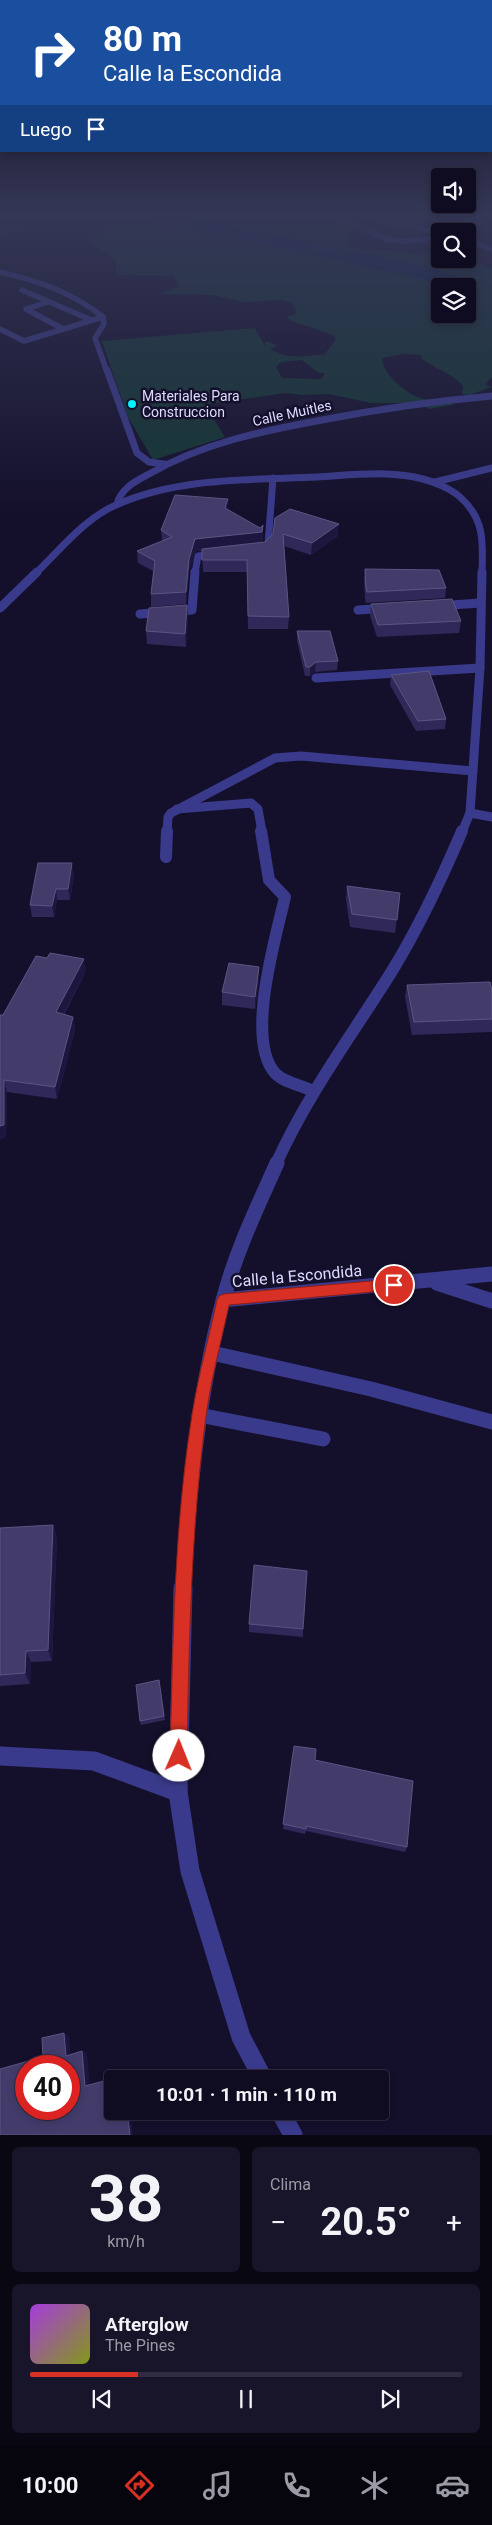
<!DOCTYPE html>
<html lang="es">
<head>
<meta charset="utf-8">
<style>
  :root { --surface:#0f0c21; --page:#18152a; --text:#f1f3f6; --muted:#9b9ba5; --line:#2f2c3f; --accent:#d93025 }
  body { margin:0; font-family:Roboto,sans-serif; background:var(--page); color:var(--text); height:100vh; display:flex; flex-direction:column; font-size:19px; white-space:nowrap }
  * { box-sizing:border-box; margin:0 }
  p { font-size:16px; color:var(--muted) }
  .icon { flex:none; width:28px; height:28px; fill:none; stroke:currentColor; stroke-width:2; stroke-linecap:round; stroke-linejoin:round }
  .map { position:relative; height:2135px; overflow:hidden }
  .sheet { display:flex; flex-direction:column; gap:12px; padding:12px; background:#080712; flex:1 }
  .sheet>* { flex:none }
  .hud { position:absolute; left:0px; top:0px; width:492px; height:152px; box-shadow:0 2px 8px #0003,0 0 0 1px var(--line); background:#1a4fa0; color:#fff; overflow:hidden }
  .fabs { position:absolute; left:431px; top:168px; display:grid; gap:10px }
  .fabs a { display:grid; place-items:center; width:45px; height:45px; border-radius:5px; background:var(--surface); box-shadow:0 2px 8px #0003,0 0 0 1px var(--line); font-size:25px }
  .speed { position:absolute; left:15px; top:2055px; display:flex; gap:10px; font-size:25px; font-weight:700; text-align:center }
  .speed>* { display:grid; place-content:center; width:65px; height:65px; border-radius:50%; background:var(--surface); box-shadow:0 2px 8px #0003,0 0 0 1px var(--line); line-height:1 }
  .speed .limit { border:8px solid #d22; background:#fff; color:#111 }
  .pin { position:absolute; display:grid; place-items:center; width:42px; height:42px; color:#fff; margin:-21px; border:2px solid #fff; border-radius:50%; box-shadow:0 1px 5px #0007 }
  .me { position:absolute; width:55px; margin:-28px; rotate:1deg; stroke-linejoin:round; filter:drop-shadow(0 0 4px #0008) }
  .turn { display:flex; align-items:center; gap:18px; height:105px; padding:0 20px; font-size:22px }
  .turn .icon { width:65px; height:65px; stroke-width:2.5 }
  .turn b { display:block; font-size:35px; line-height:42px }
  .then { display:flex; align-items:center; height:48px; padding:0 20px; background:#0003; gap:10px; font-size:19px }
  .big { font-size:38px; font-weight:700; line-height:1.1 }
  .sheet .card { flex:1; display:flex; flex-direction:column; justify-content:center; gap:8px; min-width:0; padding:0 18px; border-radius:8px; background:var(--page) }
  .sheet .dial { align-items:center; gap:0 }
  .dial b { font-size:65px; line-height:1 }
  .song { display:flex; align-items:center; gap:15px }
  .cover { width:60px; height:60px; border-radius:8px; background:linear-gradient(135deg,hsl(280 70% 55%),hsl(70 70% 35%)) }
  .played { height:5px; border-radius:2px; background:linear-gradient(90deg,var(--accent) 25%,var(--line) 25%) }
  .keys { display:flex; justify-content:space-around; direction:ltr }
  .heat { display:flex; justify-content:space-between; align-items:center; font-size:28px; direction:ltr }
  .sheet .tiles { flex:1; display:grid; gap:12px; grid-template-columns:1fr 1fr }
  .card:last-child { grid-column:span 2 }
  .trip { position:absolute; left:104px; top:2070px; width:285px; height:50px; border-radius:5px; background:var(--surface); box-shadow:0 2px 8px #0003,0 0 0 1px var(--line); font-weight:700; line-height:50px; text-align:center }
  .dock { display:flex; height:80px; justify-content:space-around; align-items:center; background:#06050d; color:var(--muted) }
  .dock .icon { width:35px; height:35px }
  .dock .current { color:var(--accent) }
  .dock b { font-size:22px; color:var(--text) }
  .map>svg:first-child { display:block }
  .green { fill:#133633; fill-rule:evenodd }
  .lines { fill:none; stroke-linecap:round; stroke-linejoin:round }
  .river { fill:#09244c; fill-rule:evenodd }
  .minor-far5 { stroke:#3a3a8c; stroke-width:5.5 }
  .minor-far4 { stroke:#3a3a8c; stroke-width:7 }
  .minor-far3 { stroke:#3a3a8c; stroke-width:9 }
  .minor-far2 { stroke:#3a3a8c; stroke-width:12 }
  .minor-far1 { stroke:#3a3a8c; stroke-width:15 }
  .minor { stroke:#3a3a8c; stroke-width:19 }
  .wall { fill:#302859 }
  .shaded-wall { fill:#1d1740 }
  .building { fill:#433c6b; stroke:#5b5582; fill-rule:evenodd }
  .route { fill:#d93025; stroke:#8d1f18 }
  .poi-dot { fill:#07f2ff; stroke:#14102c; stroke-width:2 }
  .labels { text-anchor:middle; dominant-baseline:central; stroke-width:5; stroke-linejoin:round; paint-order:stroke }
  .far-poi-label { font-size:14px; fill:#dddbff; stroke:#14102c; text-anchor:start }
  .far-street-label { font-size:14px; fill:#dddbff; stroke:#14102c }
  .street-label { font-size:16px; fill:#dddbff; stroke:#14102c }
</style>
</head>
<body>
<div class="map">
<svg width="492" height="2135" viewBox="0 0 492 2135">
  <rect width="100%" height="100%" fill="#14102c"/>
  <path class="green" d="M0,214H301C319,219 337,220 355,226L345,235L350,240L348,248L407,252L421,255L440,250V259L468,257L492,269V377L485,384L491,387L470,395L462,394L463,386C453,373 434,369 421,358L422,355L404,354L382,358C382,375 409,396 424,399C436,401 448,399 460,400L452,405L429,409L422,405L399,403H371L329,394L303,395L285,393L205,405L225,437L153,460L128,417L102,341L255,328L265,346V341L277,345L271,349C284,360 309,356 325,354L336,339L333,335L292,321L286,316L295,315L296,311L292,303L283,300L243,302L214,295L160,294L179,287L174,276L116,275V260L92,243L91,239L106,226L113,224L114,219L38,223L0,235V223L6,222L5,214ZM440,286H468V314H440ZM302,360L319,373H325L321,379L282,378L276,367L281,362Z"/>
  <g class="lines">
    <polygon class="river" points="135,214 172,214 425,266 468,281 471,286 468,291 468,286 440,286 419,278 145,220 138,218"/>
    <g class="minor-far5">
      <polyline points="331,214 388,240 405,241 440,238"/>
      <polyline points="369,214 385,221 440,233"/>
      <polyline points="461,222 479,214"/>
      <polyline points="402,225 435,214"/>
      <polyline points="468,239 492,250"/>
      <path d="M0,272C38,281 72,292 103,317L104,324L95,338L107,372"/>
      <polyline points="22,290 91,320"/>
      <polyline points="48,302 26,309 63,329"/>
      <polyline points="0,329 24,341 103,317"/>
    </g>
    <g class="minor-far4">
      <polyline points="107,370 137,453 149,462 164,464"/>
      <polyline points="435,482 492,468"/>
      <path d="M117,504C121,488 136,481 149,474C203,443 262,431 322,420C379,409 435,401 492,396"/>
      <polyline points="260,551 268,545 273,478"/>
      <path d="M36,573C60,550 85,518 116,505C178,477 251,480 317,477C352,475 389,470 423,479C435,482 451,489 460,497C485,519 483,543 482,573"/>
      <polyline points="195,573 198,556 217,554"/>
    </g>
    <g class="minor-far3">
      <polyline points="438,606 480,603"/>
      <polyline points="0,608 37,572"/>
      <polyline points="358,610 388,608"/>
      <polyline points="140,614 192,610 195,572"/>
      <polyline points="316,678 480,668"/>
      <polyline points="177,809 251,803 258,809 262,832"/>
      <polyline points="470,813 492,817"/>
      <polyline points="167,832 168,817 171,813 275,758 301,756 473,771"/>
      <polyline points="462,832 470,813 480,668 482,572"/>
    </g>
    <g class="minor-far2">
      <path d="M261,831L269,880L285,897C276,937 245,1039 275,1073C284,1083 302,1085 313,1091"/>
      <polyline points="166,857 167,831"/>
      <path d="M276,1164C307,1095 352,1035 392,971C419,927 442,878 462,831"/>
    </g>
    <g class="minor-far1">
      <polyline points="437,1283 492,1301"/>
      <polyline points="223,1300 492,1274"/>
      <polyline points="212,1353 371,1389 492,1422"/>
      <polyline points="199,1415 323,1439"/>
      <path d="M183,1590C189,1493 198,1395 223,1301C235,1253 257,1208 277,1163"/>
    </g>
    <g class="minor">
      <polyline points="183,1588 178,1792 190,1871 241,2037 263,2079"/>
      <polyline points="0,1756 94,1761 178,1792"/>
      <polyline points="280,2111 293,2135"/>
    </g>
  </g>
  <g class="wall">
    <polygon points="228,510 260,528 263,525 263,537 262,543 265,542 273,534 338,536 311,555 284,546 289,617 288,629 248,629 247,572 203,572 202,551 196,551 189,571 186,604 151,607 151,594 153,571 138,563 137,551 162,541 161,530"/>
    <polygon points="365,569 446,588 445,598 366,603 365,599 364,580"/>
    <polygon points="371,604 461,621 459,633 377,637 370,616"/>
    <polygon points="187,605 188,617 186,647 147,644 146,631"/>
    <polygon points="297,631 338,661 337,670 315,672 310,676 305,676 297,641"/>
    <polygon points="391,675 446,719 445,729 416,731 390,685"/>
    <polygon points="74,874 70,900 57,900 54,917 32,917 30,905"/>
    <polygon points="347,886 400,893 395,933 350,927 346,899"/>
    <polygon points="86,971 64,1015 73,1017 75,1030 57,1099 7,1092 6,1137 0,1139 3,1015"/>
    <polygon points="259,980 255,1009 222,1005 222,992"/>
    <polygon points="407,985 492,990 492,1032 412,1035 405,997"/>
    <polygon points="53,1525 57,1538 52,1661 31,1662 30,1684 0,1686 0,1528"/>
    <polygon points="249,1624 303,1629 303,1637 249,1632"/>
    <polygon points="159,1680 165,1720 141,1725 140,1721"/>
    <polygon points="294,1746 315,1760 407,1847 405,1852 306,1831 305,1834 283,1829"/>
  </g>
  <g class="shaded-wall">
    <polygon points="228,499 228,510 225,508"/>
    <polygon points="339,524 338,536 311,555 312,543"/>
    <polygon points="263,525 263,537 262,544 196,551 189,571 186,604 186,592 189,559 195,539 262,532"/>
    <polygon points="187,605 188,617 186,647 185,634"/>
    <polygon points="316,662 315,672 310,676 310,667"/>
    <polygon points="72,863 74,874 70,900 68,889"/>
    <polygon points="56,889 57,900 54,917 52,906"/>
    <polygon points="84,959 86,971 58,1025 56,1012"/>
    <polygon points="259,967 259,980 255,1009 255,997"/>
    <polygon points="73,1017 75,1030 57,1099 55,1087"/>
    <polygon points="4,1080 7,1092 6,1137 0,1139 0,1126"/>
    <polygon points="53,1525 57,1538 52,1661 48,1650"/>
    <polygon points="26,1651 31,1662 30,1684 25,1673"/>
    <polygon points="64,2033 69,2036 71,2058 66,2056"/>
    <polygon points="82,2051 87,2053 90,2088 85,2086"/>
    <polygon points="127,2111 130,2111 133,2135 130,2135"/>
  </g>
  <g class="building">
    <polygon points="175,495 228,499 225,508 260,528 263,525 262,532 195,539 189,559 186,592 151,594 155,561 137,551 172,537 161,530"/>
    <polygon points="290,509 339,524 312,543 283,534 289,617 248,616 247,560 202,560 202,549 265,542 273,534 275,518"/>
    <polygon points="365,569 439,570 446,588 367,592 366,588"/>
    <polygon points="452,599 461,621 378,625 371,604"/>
    <polygon points="187,605 185,634 146,631 149,608"/>
    <polygon points="297,631 330,631 338,661 316,662 310,667 306,667"/>
    <polygon points="429,671 446,719 418,721 391,675"/>
    <polygon points="38,863 72,863 68,889 56,889 52,906 30,905"/>
    <polygon points="347,886 400,893 397,920 352,914"/>
    <polygon points="50,953 84,959 56,1012 73,1017 55,1087 4,1080 4,1125 0,1126 0,1015 3,1015 36,956 47,958"/>
    <polygon points="229,963 259,967 255,997 222,992"/>
    <polygon points="490,982 492,990 492,1019 414,1022 407,985"/>
    <polygon points="53,1525 48,1650 26,1651 25,1673 0,1675 0,1528"/>
    <polygon points="254,1565 307,1571 303,1629 249,1624"/>
    <polygon points="159,1680 164,1716 140,1721 136,1685"/>
    <polygon points="294,1746 316,1749 315,1760 413,1781 407,1847 306,1826 306,1829 283,1824"/>
    <path d="M64,2033L66,2056L82,2051L85,2086L123,2076V2079H112V2111H127L130,2135H0V2069L43,2057L42,2038ZM26,2066H69V2109H26Z"/>
  </g>
  <linearGradient id="sky" x2="0" y2="1"><stop stop-color="#0b0918"/><stop offset="0.42" stop-color="#343756"/><stop offset="1" stop-color="#343756" stop-opacity="0"/></linearGradient>
  <rect width="492" height="512" fill="url(#sky)"/>
  <path class="route" d="M394,1279L399,1281L401,1285L399,1289L394,1290L229,1305C221,1342 211,1379 206,1416C191,1529 189,1643 187,1756L185,1762L179,1765L173,1762L170,1756C173,1643 174,1527 192,1415C198,1376 209,1338 217,1300L219,1296L224,1294Z"/>
  <circle class="poi-dot" cx="132" cy="404" r="5"/>
  <g class="labels">
    <g class="far-poi-label">
      <text x="142" y="396">Materiales Para<tspan x="142" dy="16">Construccion</tspan></text>
    </g>
    <g class="far-street-label">
      <text transform="translate(292 413) rotate(-12)">Calle Muitles</text>
    </g>
    <g class="street-label">
      <text transform="translate(297 1276) rotate(-5)">Calle la Escondida</text>
    </g>
  </g>
</svg>
<div class="fabs">
<a><svg class="icon" aria-label="sound" viewBox="0 0 24 24"><path d="M4 9h4l5-4v14l-5-4H4zM17 9q2 3 0 6"/></svg></a>
<a><svg class="icon" aria-label="search" viewBox="0 0 24 24"><circle cx="10" cy="10" r="6"/><path d="M15 15l6 6"/></svg></a>
<a><svg class="icon" aria-label="layers" viewBox="0 0 24 24"><path d="M12 4l9 5-9 5-9-5zM3 14l9 5 9-5"/></svg></a>
</div>
<div class="speed"><div class="limit">40</div></div>
<div class="pin" style="left:394px;top:1285px;background:#d93025"><svg class="icon" aria-label="arrive" viewBox="0 0 24 24"><path d="M6 21V4h12l-3 4 3 4H6"/></svg></div>
<svg class="me" style="left:179px;top:1756px" viewBox="-20 -20 40 40"><circle r="19" fill="#fff"/><path d="M0-13L10 11 0 6-10 11z" fill="#d93025"/></svg>
<div class="trip">10:01 · 1 min · 110 m</div>
<div class="hud">
<div class="turn"><svg class="icon" aria-label="right" viewBox="0 0 24 24"><path d="M7 20v-9h11M14 6l5 5-5 5"/></svg><div><b>80 m</b>Calle la Escondida</div></div>
<div class="then">Luego<svg class="icon" aria-label="arrive" viewBox="0 0 24 24"><path d="M6 21V4h12l-3 4 3 4H6"/></svg></div>
</div>
</div>
<section class="sheet">
<div class="tiles">
<div class="card dial"><b>38</b><p>km/h</p></div>
<div class="card"><p>Clima</p>
<div class="heat"><a>−</a><b class="big">20.5°</b><a>+</a></div>
</div>
<div class="card">
<div class="song"><i class="cover"></i><div><b>Afterglow</b><p>The Pines</p></div></div>
<div class="played"></div>
<div class="keys"><svg class="icon" aria-label="previous" viewBox="0 0 24 24"><path d="M18 5L8 12l10 7zM5 5v14"/></svg><svg class="icon" aria-label="pause" viewBox="0 0 24 24"><path d="M8 5v14M16 5v14"/></svg><svg class="icon" aria-label="next" viewBox="0 0 24 24"><path d="M6 5l10 7-10 7zM19 5v14"/></svg></div>
</div>
</div>
</section>
<nav class="dock">
<b>10:00</b>
<svg class="icon current" aria-label="directions" viewBox="0 0 24 24"><path d="M12 3l9 9-9 9-9-9zM9 14v-3h6M13 9l2 2-2 2"/></svg>
<svg class="icon" aria-label="music" viewBox="0 0 24 24"><path d="M9 18V5l10-2v13"/><circle cx="6" cy="18" r="3"/><circle cx="16" cy="16" r="3"/></svg>
<svg class="icon" aria-label="phone" viewBox="0 0 24 24"><path d="M5 4h4l2 5-3 2q2 4 5 5l2-3 5 2v4C11 20 4 13 5 4z"/></svg>
<svg class="icon" aria-label="climate" viewBox="0 0 24 24"><path d="M12 3v18M4 7l16 10M4 17L20 7"/></svg>
<svg class="icon" aria-label="car" viewBox="0 0 24 24"><path d="M5 17H2v-5l4-1 3-4h7l3 4 3 1v5h-3M9 17h6M6 11h13"/><circle cx="7" cy="17" r="2"/><circle cx="17" cy="17" r="2"/></svg>
</nav>
</body>
</html>
